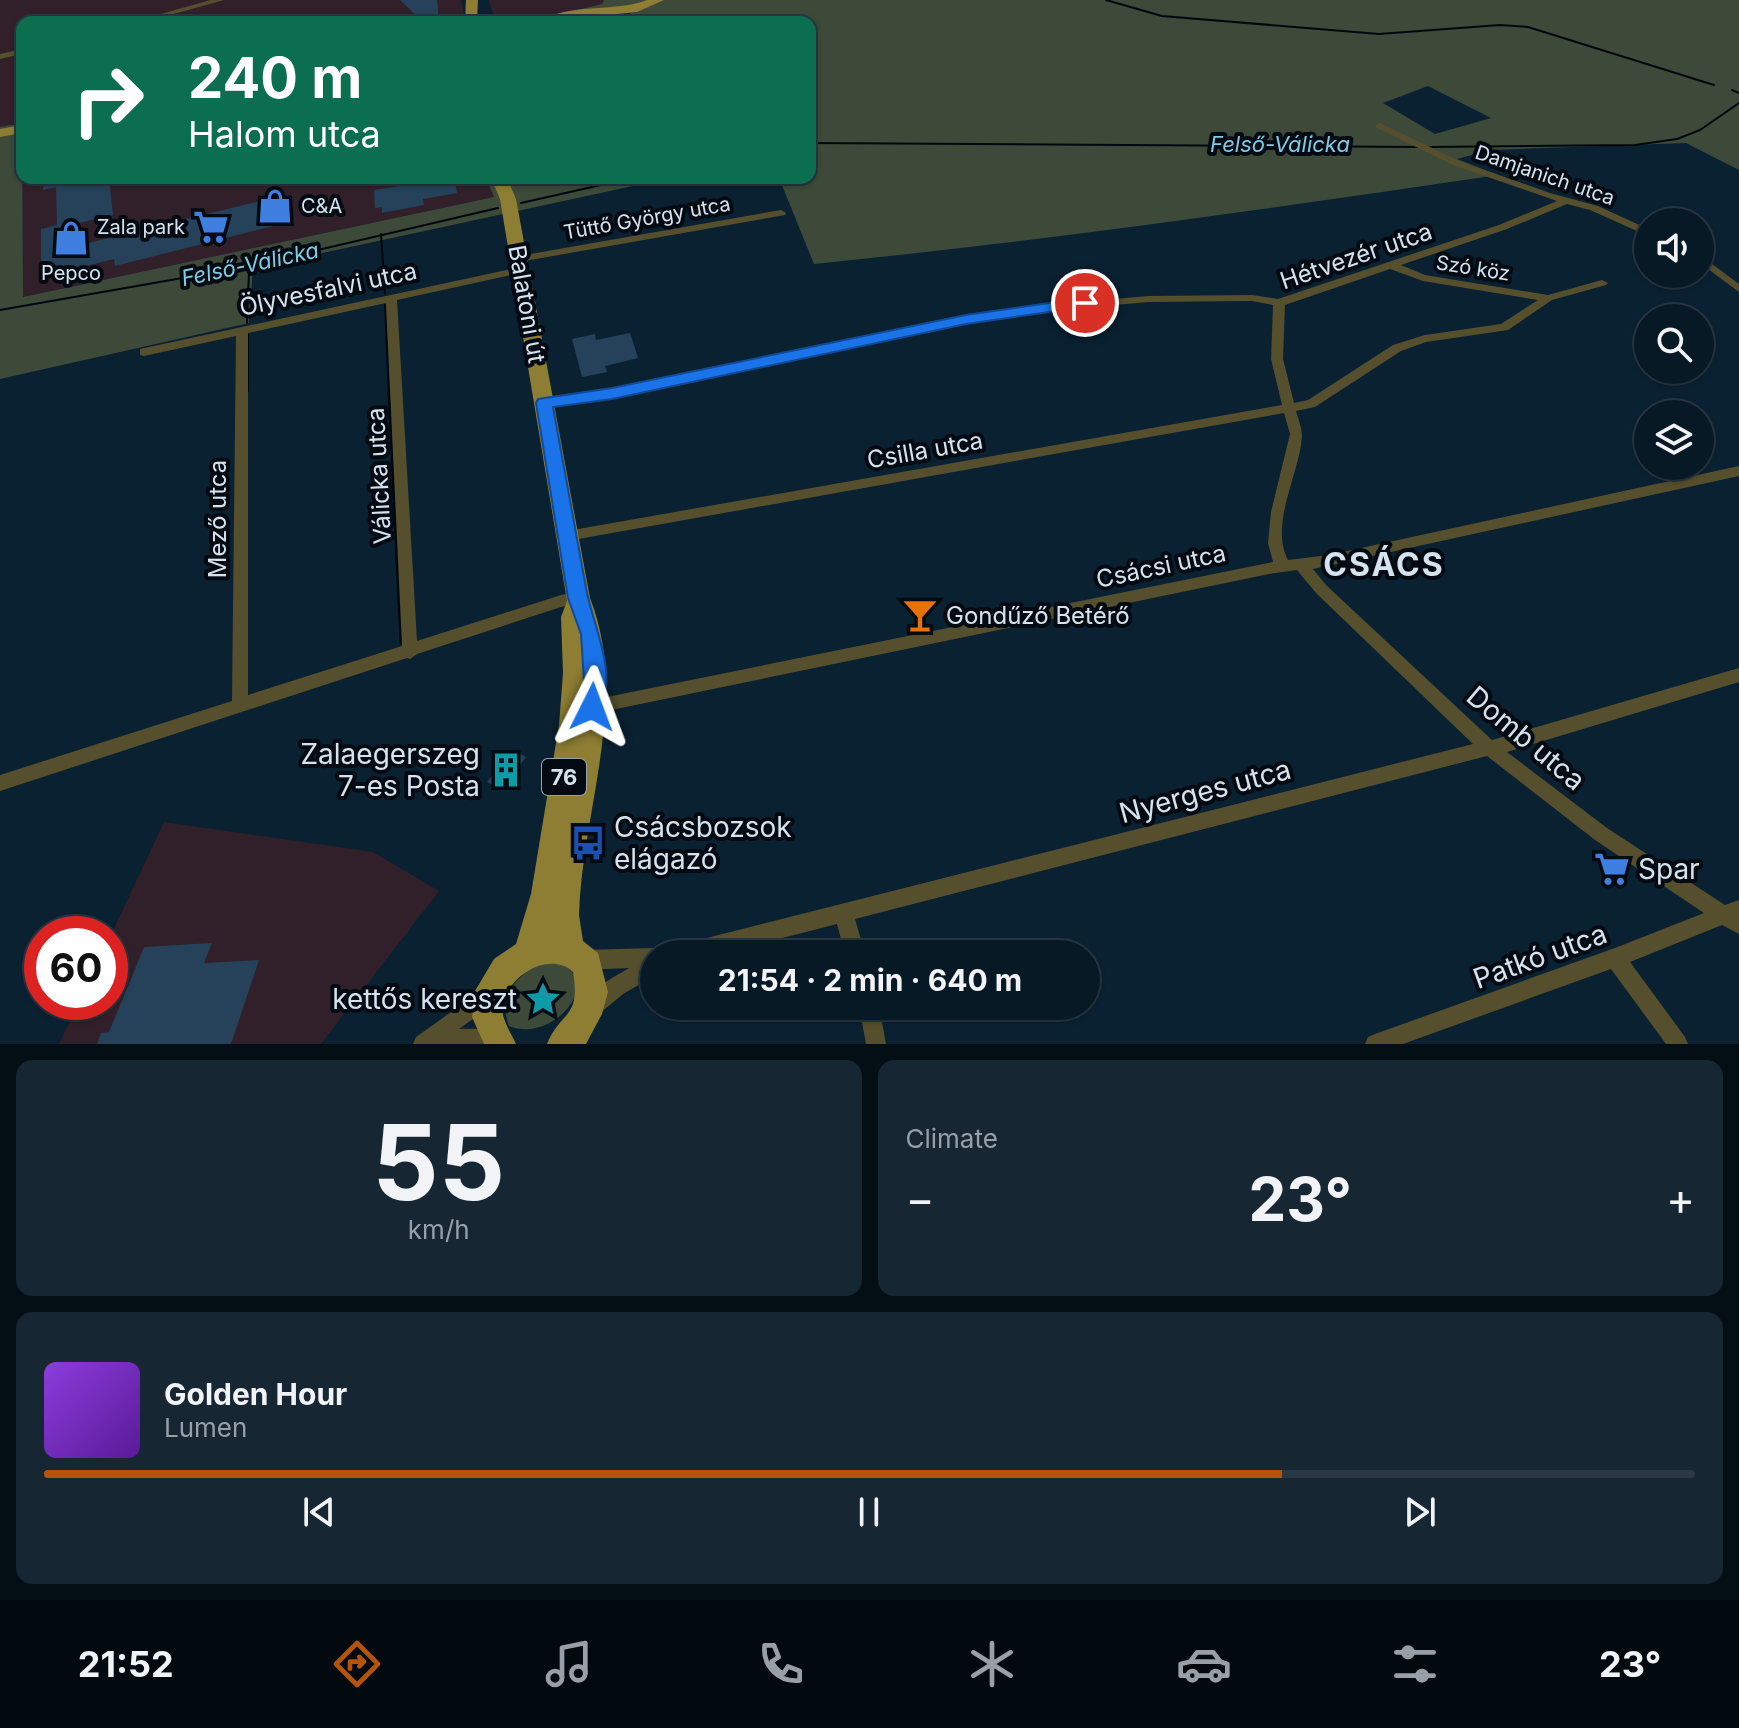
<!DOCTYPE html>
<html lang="en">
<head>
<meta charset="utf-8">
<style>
  :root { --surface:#081926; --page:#162632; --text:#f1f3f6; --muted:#98a0a7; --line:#293843; --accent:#b45309 }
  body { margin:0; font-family:Inter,sans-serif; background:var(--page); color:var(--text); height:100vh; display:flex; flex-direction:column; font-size:30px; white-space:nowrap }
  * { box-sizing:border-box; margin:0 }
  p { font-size:26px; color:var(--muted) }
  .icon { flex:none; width:44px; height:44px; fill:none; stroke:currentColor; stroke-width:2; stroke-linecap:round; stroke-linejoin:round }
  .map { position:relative; height:1044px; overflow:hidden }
  .details { display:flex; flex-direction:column; gap:16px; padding:16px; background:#040e15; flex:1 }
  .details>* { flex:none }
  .banner { position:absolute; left:16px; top:16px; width:800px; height:168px; border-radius:16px; box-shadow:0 2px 6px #0004,0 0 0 2px var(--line); background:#0b6e4f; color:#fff; overflow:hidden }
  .buttons { position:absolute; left:1634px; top:208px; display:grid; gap:16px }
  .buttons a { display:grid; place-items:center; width:80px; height:80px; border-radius:50%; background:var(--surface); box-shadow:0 2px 6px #0004,0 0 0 2px var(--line); font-size:40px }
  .speed { position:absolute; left:24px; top:916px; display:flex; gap:16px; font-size:40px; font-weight:700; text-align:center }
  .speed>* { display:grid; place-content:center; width:104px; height:104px; border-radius:50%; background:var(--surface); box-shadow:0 2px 6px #0004,0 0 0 2px var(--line); line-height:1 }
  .speed .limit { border:12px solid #d22; background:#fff; color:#111 }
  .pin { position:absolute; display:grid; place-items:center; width:68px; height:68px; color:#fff; margin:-34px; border:4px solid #fff; border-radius:50%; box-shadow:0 2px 8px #0007 }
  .me { position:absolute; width:88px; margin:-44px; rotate:3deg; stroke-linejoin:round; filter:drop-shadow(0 0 6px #0008) }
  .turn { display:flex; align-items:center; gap:28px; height:168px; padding:0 40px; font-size:36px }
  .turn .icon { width:104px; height:104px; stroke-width:2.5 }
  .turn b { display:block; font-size:56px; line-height:68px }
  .big { font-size:60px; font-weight:700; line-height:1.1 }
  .details .card { flex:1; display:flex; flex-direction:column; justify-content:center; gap:12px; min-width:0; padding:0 28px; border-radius:16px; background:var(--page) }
  .details .dial { align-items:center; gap:0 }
  .dial b { font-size:104px; line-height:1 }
  .song { display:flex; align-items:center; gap:24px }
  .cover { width:96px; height:96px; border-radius:12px; background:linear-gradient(135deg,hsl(270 70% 55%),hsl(270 70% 35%)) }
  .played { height:8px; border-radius:4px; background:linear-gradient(90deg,var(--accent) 75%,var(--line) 75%) }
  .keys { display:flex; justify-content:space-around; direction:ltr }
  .heat { display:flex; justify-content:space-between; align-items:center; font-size:44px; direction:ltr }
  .details .tiles { flex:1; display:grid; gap:16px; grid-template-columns:1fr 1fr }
  .card:last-child { grid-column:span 2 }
  .trip { position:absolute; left:640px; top:940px; width:460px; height:80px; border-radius:40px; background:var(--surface); box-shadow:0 2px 6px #0004,0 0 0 2px var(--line); font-weight:700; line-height:80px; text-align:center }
  .tabs { display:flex; height:128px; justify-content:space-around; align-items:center; background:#030a0f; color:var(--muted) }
  .tabs .icon { width:56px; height:56px }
  .tabs .current { color:var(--accent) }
  .tabs b { font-size:36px; color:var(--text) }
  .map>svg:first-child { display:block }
  .commercial { fill:#312029 }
  .green { fill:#3d4a39; fill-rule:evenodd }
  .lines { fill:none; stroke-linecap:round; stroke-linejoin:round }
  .stream-far1 { stroke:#00080f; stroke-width:2 }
  .stream { stroke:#00080f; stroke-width:3 }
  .building { fill:#25425a }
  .street { fill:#564f2d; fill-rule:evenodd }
  .primary { fill:#8e7e33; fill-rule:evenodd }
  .route { fill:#1a73e8; stroke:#114b97; stroke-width:2 }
  .labels { text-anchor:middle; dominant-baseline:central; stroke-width:8; stroke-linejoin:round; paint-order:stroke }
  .far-street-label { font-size:20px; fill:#d5e3ee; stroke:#030a11 }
  .far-poi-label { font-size:20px; fill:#d5e3ee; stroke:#030a11; text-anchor:start }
  .far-water-label { font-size:22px; font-style:italic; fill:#7ecbe4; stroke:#030a11 }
  .shield { fill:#030a11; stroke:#96a2ac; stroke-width:2 }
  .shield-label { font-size:22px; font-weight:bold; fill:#d5e3ee }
  .street-label { font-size:24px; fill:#d5e3ee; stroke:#030a11 }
  .poi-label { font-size:24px; fill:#d5e3ee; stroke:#030a11; text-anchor:start }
  .near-street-label { font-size:28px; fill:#d5e3ee; stroke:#030a11 }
  .near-poi-label { font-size:28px; fill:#d5e3ee; stroke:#030a11; text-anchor:end }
  .district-label { font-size:32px; font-weight:bold; letter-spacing:2px; fill:#d5e3ee; stroke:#030a11 }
</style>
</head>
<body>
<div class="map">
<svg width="1739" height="1044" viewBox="0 0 1739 1044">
  <rect width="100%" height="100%" fill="#0a2132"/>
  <g class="commercial">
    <polygon points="0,0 461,0 465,22 22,22 22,123 0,127"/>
    <polygon points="489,0 604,0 602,4 527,22 495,21"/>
    <polygon points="22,178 486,178 494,197 23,297"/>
    <polygon points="164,822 373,852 439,891 321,1044 59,1044 79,1002 110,1002 110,937"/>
  </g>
  <g class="green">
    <path d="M604,0H1739V170L1686,143L1490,150L1457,159L1498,175C1270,209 1043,241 814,264L779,178H810V22H640L630,13L621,12L583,22H527L602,4ZM1428,86L1491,118L1435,134L1383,103Z"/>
    <polygon points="22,123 23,297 494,197 486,178 527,178 529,186 569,178 670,178 253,268 249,323 0,379 0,127"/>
    <path d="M537,964C545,964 555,962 562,965C603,982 553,1044 509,1026C498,996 514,980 537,964Z"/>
  </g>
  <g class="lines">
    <g class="stream-far1">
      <polyline points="1106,0 1162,16 1379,34 1500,25 1528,27 1714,85"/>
      <polyline points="1732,90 1739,93"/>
      <polyline points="810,143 1418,147"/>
      <polyline points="1430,147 1635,145 1677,139 1700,130 1739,103"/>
      <polyline points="521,203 632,178"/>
      <polyline points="381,234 385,294"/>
      <polyline points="245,267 249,271 247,323"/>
      <polyline points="385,305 389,395"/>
      <polyline points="0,310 245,267 498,208"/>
      <polyline points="248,335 248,391"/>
    </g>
    <polyline class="stream" points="389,393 401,643"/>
  </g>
  <g class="building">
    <polygon points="400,0 437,0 439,22 423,22"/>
    <polygon points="43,178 109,178 113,215 75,224 76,246 285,195 293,221 115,266 114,259 41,277 41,229 57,225 56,187 43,190"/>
    <polygon points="454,178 457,193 423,199 424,205 382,213 382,207 375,208 374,190"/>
    <polygon points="630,333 638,358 605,366 607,372 582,377 572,339 595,334 596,340"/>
    <polygon points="512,750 526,757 501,789 487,782"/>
    <polygon points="212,943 204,963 259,960 231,1044 97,1044 101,1033 109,1032 144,947"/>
  </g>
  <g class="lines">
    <g class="street">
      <polygon points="211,0 224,0 145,22 132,22"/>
      <polygon points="22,49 22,54 0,59 0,54"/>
      <path d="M1380,123L1459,161L1550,193L1598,206L1648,229V236L1590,210L1567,204L1507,229L1401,265L1425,275L1548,295L1602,280L1608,283L1606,285L1552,300L1508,330L1426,342L1401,351L1315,407L1296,411C1298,418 1302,428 1302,436C1300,473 1269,524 1288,560L1329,555L1739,466V476L1313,569L1326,585L1492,740L1739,668V682L1507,752L1607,828L1725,905L1739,900V934L1722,925L1630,962L1685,1037L1688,1044H1666L1611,969L1403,1044H1365L1368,1037L1375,1034L1615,948L1704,913L1595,840L1487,756L855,919L865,954H845L837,924L720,954H673L676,947L683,944L1473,744L1316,593L1297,570L1269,574L592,714L586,712L584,707L586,702L592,700L1273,562L1268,543L1271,512L1290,434L1284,413L567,541L562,540L560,536L562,532L567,531L1282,405L1271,359L1273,305L1252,301L1149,302L1021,313L612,397L544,407L538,403L544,399L612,389L1021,307L1149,296L1252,295L1278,299L1499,225L1557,201L1453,165L1377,128L1375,126ZM1390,269L1423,281L1538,300L1501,324L1425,335L1393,345L1308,400L1294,403L1283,359L1285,305Z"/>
      <polygon points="781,210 786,213 785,215 519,262 514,259 519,256"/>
      <polygon points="1700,255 1739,284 1739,292 1700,263"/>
      <path d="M521,267L526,270L525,272L397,300L417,641L561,595L578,592L583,594L585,598L583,602L561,607L417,654L410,659L407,658L0,791V775L232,701L236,336L144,356L140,355V349ZM386,303L402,646L248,695V333Z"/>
      <path d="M654,948L662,954H654V976L623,994L599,1014L592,1017L585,1014L582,1007C589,989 613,978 629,968L582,970L575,967L572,960L575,953L582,950Z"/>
      <path d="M485,988L492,991L495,998L492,1005L459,1029C475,1028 490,1029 505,1035L507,1044H413L416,1037Z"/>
      <polygon points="859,1006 879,1006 886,1044 866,1044"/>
    </g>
    <g class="primary">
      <polygon points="466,0 478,0 477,22 465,22"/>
      <path d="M647,0H664L637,12L539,22C569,2 614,13 647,0Z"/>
      <polygon points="22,125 22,133 0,137 0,129"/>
      <path d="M491,178H507L516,199L590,598C630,699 582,811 579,915L583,941L598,953L608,992L602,1014L586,1044H547C561,1010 581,1019 573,972C547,948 499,981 503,1015C505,1024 512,1035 516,1044H484L472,1017L475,991L494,959L516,944L531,894L559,725L563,673L561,617L567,601L500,199Z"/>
    </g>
  </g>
  <path class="route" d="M1085,298L1093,303L1090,306L966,324L612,399L553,407C564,468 575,528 586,588C593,627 619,673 599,713L592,716L585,713L581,707L584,681L581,634L568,598L536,403L538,399L612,388L966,315Z"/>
  <defs>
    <g id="shop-bare" transform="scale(2.76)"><path d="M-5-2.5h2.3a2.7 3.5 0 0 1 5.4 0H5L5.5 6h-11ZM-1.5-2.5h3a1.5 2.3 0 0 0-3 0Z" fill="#3f7fe0" stroke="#030a11" stroke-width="2.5" paint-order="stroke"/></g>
    <g id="supermarket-bare" transform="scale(2.76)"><path d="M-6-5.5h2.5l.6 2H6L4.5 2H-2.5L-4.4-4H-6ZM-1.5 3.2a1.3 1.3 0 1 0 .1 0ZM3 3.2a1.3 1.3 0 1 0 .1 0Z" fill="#3f7fe0" stroke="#030a11" stroke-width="2.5" paint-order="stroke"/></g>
    <g id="bar-bare" transform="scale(2.76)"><path d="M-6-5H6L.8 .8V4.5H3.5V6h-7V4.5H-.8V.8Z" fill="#e8710a" stroke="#030a11" stroke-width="2.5" paint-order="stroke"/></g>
    <g id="building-bare" transform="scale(2.76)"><path d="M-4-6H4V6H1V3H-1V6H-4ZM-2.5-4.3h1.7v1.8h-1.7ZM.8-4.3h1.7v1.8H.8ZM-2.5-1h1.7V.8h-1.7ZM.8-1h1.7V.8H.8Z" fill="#0f9aa8" stroke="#030a11" stroke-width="2.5" paint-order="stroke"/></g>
    <g id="bus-bare" transform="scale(2.76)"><path d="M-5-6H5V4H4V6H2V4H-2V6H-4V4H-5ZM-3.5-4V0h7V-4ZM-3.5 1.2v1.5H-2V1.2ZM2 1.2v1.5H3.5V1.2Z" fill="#1a4fb4" stroke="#030a11" stroke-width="2.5" paint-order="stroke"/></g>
    <g id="sight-bare" transform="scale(2.76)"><path d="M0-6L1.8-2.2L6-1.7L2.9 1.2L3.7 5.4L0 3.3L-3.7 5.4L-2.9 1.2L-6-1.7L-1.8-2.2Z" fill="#0f9aa8" stroke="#030a11" stroke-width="2.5" paint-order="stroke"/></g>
  </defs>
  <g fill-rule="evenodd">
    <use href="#shop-bare" x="275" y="206"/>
    <use href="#supermarket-bare" x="211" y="227"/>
    <use href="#shop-bare" x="71" y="238"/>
    <use href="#bar-bare" x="920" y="615"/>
    <use href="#building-bare" x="506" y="770"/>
    <use href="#bus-bare" x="588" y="843"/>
    <use href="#supermarket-bare" x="1612" y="869"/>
    <use href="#sight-bare" x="543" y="999"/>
  </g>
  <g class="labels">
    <g class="far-street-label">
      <text transform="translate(1545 175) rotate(19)">Damjanich utca</text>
      <text transform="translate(647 218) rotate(-10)">Tüttő György utca</text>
      <text transform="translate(1473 268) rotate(9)">Szó köz</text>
    </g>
    <g class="far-poi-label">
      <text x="301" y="206">C&amp;A</text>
      <text x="185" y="227" text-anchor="end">Zala park</text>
      <text x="71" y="273" text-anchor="middle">Pepco</text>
    </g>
    <g class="far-water-label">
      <text x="1280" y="144">Felső-Válicka</text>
      <text transform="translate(250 264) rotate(-12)">Felső-Válicka</text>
    </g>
    <rect class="shield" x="542" y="759" width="44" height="36" rx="6"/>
    <g class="shield-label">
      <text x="564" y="777">76</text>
    </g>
    <g class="street-label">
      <text transform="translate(1356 256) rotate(-19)">Hétvezér utca</text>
      <text transform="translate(328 289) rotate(-12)">Ölyvesfalvi utca</text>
      <text transform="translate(527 304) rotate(80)">Balatoni út</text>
      <text transform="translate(925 450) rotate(-10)">Csilla utca</text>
      <text transform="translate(379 476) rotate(-93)">Válicka utca</text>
      <text transform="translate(217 519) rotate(-90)">Mező utca</text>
      <text transform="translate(1161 566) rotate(-12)">Csácsi utca</text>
    </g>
    <g class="poi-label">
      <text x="946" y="615">Gondűző Betérő</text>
    </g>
    <g class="near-street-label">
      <text transform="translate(1526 738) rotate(40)">Domb utca</text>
      <text transform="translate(1205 791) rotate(-15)">Nyerges utca</text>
      <text transform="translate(1540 956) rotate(-20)">Patkó utca</text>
    </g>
    <g class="near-poi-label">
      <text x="480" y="754">Zalaegerszeg<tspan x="480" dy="32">7-es Posta</tspan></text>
      <text x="614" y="827" text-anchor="start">Csácsbozsok<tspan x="614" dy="32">elágazó</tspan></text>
      <text x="1638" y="869" text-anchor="start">Spar</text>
      <text x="517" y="999">kettős kereszt</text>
    </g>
    <g class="district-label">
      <text x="1384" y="564">CSÁCS</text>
    </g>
  </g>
</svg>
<div class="buttons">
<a><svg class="icon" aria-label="sound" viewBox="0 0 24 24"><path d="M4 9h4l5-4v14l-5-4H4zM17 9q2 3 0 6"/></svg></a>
<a><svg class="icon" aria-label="search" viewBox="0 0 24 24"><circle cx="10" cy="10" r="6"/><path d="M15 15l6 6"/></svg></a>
<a><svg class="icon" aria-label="layers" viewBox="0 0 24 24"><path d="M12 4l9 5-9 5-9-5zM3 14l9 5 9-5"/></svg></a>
</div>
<div class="speed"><div class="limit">60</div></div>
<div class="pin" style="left:1085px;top:303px;background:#d93025"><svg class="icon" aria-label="arrive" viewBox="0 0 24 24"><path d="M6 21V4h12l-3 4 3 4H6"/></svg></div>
<svg class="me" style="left:592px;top:707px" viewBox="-20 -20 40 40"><path d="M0-17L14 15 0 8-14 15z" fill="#1a73e8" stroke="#fff" stroke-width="4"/></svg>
<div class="trip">21:54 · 2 min · 640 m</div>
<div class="banner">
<div class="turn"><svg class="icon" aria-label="right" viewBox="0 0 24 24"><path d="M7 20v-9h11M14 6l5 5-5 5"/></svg><div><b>240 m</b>Halom utca</div></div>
</div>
</div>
<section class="details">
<div class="tiles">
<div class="card dial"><b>55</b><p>km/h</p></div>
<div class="card"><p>Climate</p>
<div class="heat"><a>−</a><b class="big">23°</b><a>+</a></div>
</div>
<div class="card">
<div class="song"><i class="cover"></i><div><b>Golden Hour</b><p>Lumen</p></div></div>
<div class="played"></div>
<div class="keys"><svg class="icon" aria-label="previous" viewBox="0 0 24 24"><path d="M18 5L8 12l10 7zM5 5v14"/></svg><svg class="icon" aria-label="pause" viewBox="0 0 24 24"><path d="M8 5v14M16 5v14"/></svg><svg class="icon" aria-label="next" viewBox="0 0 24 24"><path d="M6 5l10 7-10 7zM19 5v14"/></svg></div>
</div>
</div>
</section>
<nav class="tabs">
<b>21:52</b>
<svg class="icon current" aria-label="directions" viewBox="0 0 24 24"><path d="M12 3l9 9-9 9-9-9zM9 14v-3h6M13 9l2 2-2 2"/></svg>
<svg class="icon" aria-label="music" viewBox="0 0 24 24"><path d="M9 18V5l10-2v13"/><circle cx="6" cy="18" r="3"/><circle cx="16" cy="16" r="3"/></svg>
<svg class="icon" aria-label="phone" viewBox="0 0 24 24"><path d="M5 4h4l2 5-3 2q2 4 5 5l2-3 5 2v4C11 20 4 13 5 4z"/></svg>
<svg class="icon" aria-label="climate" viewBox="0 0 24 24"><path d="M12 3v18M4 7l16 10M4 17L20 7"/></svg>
<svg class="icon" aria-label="car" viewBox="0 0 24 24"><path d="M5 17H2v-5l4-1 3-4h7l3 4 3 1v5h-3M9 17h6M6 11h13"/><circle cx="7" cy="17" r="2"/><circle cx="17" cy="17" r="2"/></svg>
<svg class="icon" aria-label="filters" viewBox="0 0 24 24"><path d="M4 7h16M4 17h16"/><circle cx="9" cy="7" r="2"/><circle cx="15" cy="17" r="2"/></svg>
<b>23°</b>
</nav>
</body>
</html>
